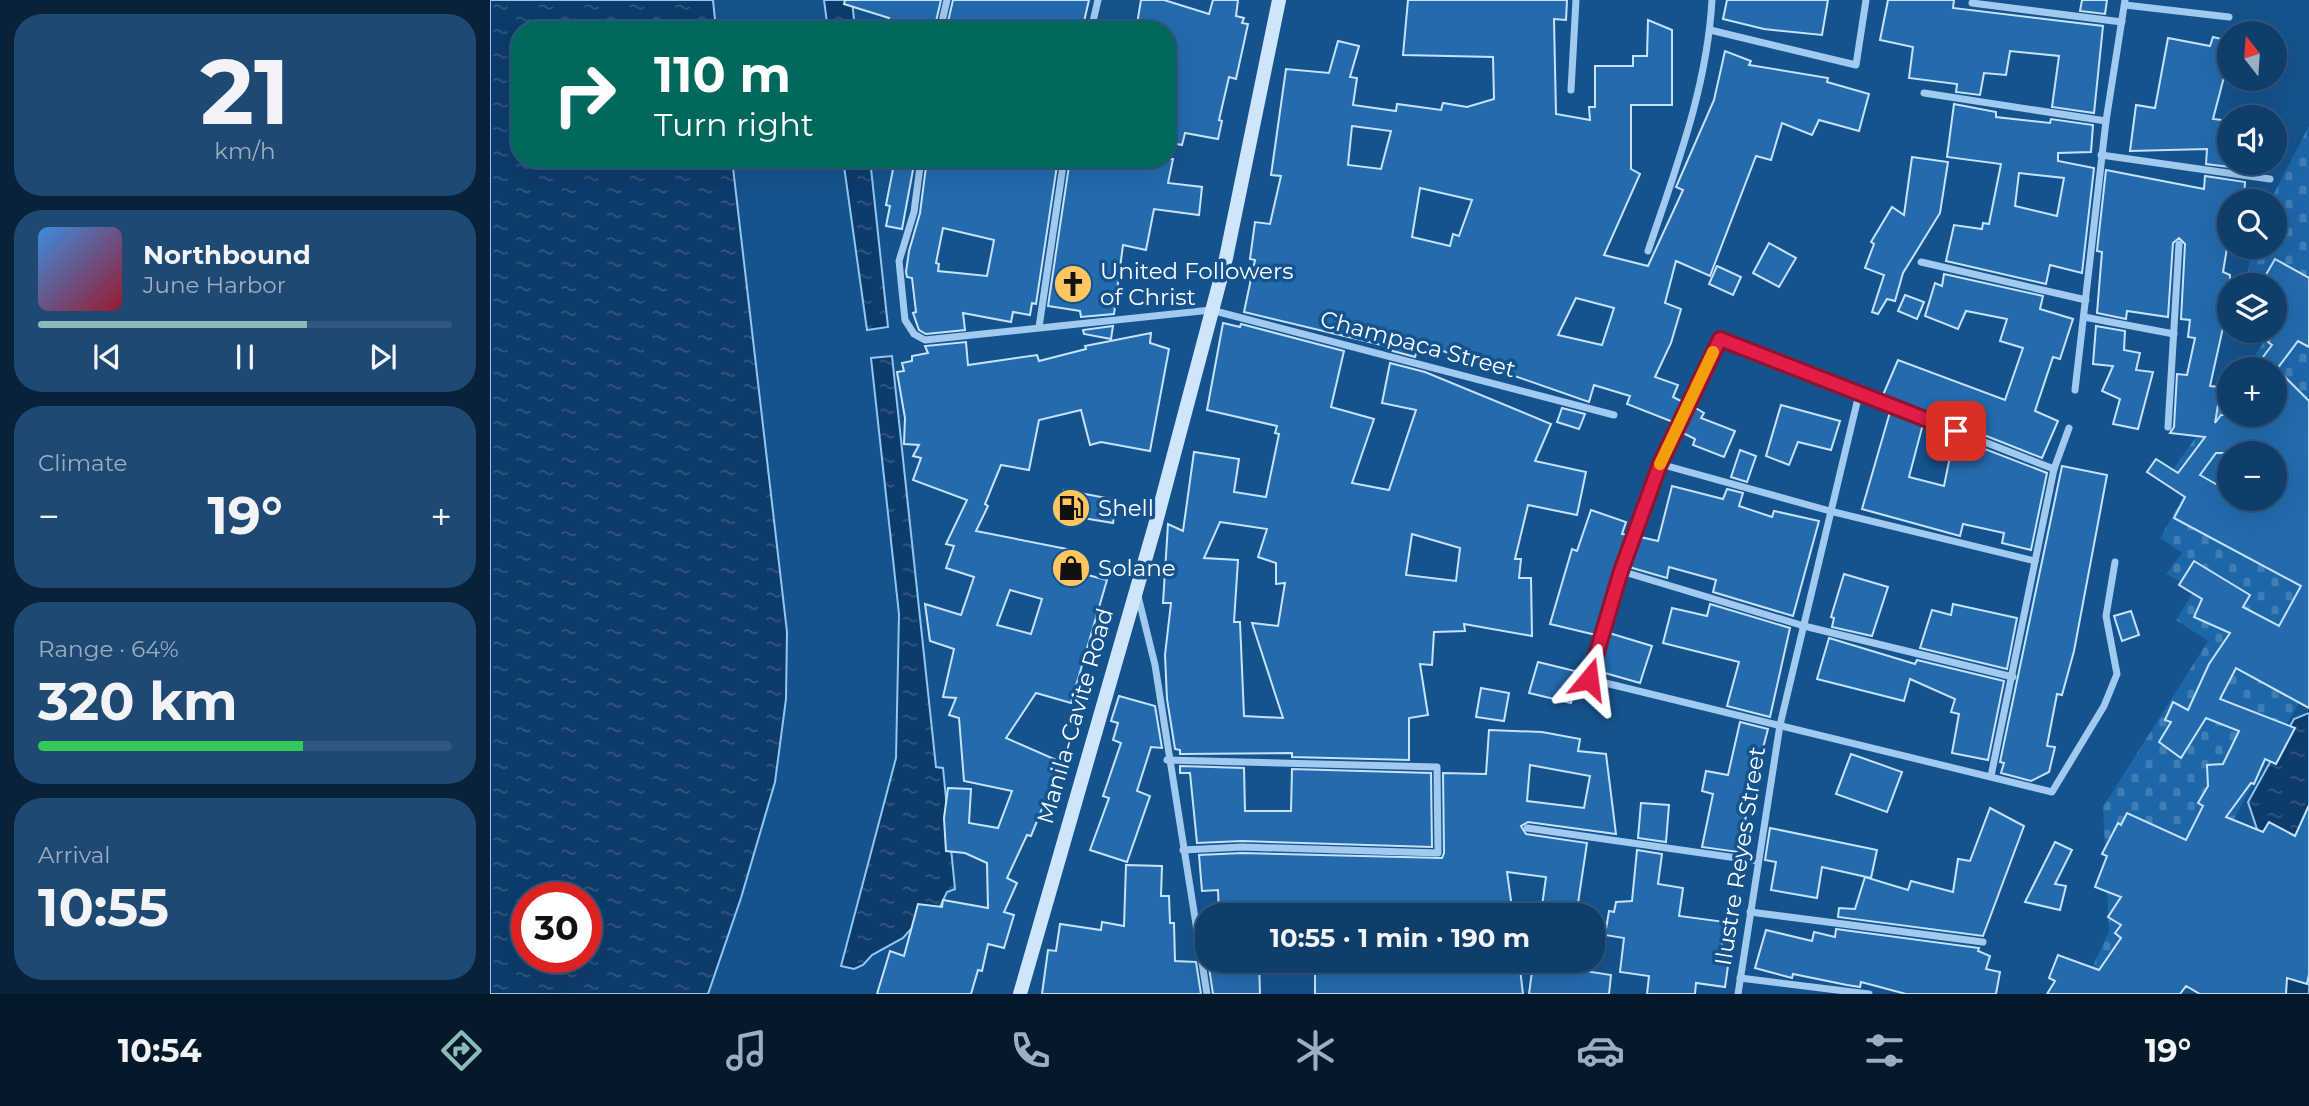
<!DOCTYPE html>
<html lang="en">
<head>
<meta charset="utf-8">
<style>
  :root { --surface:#103e6a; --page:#1e4972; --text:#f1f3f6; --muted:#9caec1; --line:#30577e; --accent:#8bbbb9 }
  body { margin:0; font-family:Montserrat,sans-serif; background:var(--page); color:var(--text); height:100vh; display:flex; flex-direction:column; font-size:26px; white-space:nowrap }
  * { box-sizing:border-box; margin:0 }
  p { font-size:23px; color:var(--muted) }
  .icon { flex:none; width:38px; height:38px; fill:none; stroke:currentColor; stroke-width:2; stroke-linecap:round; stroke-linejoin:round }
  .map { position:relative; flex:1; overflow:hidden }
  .drawer { display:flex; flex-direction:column; gap:14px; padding:14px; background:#09223a; width:490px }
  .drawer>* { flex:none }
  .banner { position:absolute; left:21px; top:21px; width:665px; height:147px; border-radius:28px; box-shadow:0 7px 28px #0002,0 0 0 2px var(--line); background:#00695c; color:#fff; overflow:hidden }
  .needle { width:46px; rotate:343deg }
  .fabs { position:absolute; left:1727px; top:21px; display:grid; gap:14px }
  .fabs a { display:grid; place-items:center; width:70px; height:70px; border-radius:50%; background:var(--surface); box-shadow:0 7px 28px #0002,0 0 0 2px var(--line); font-size:35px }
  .speed { position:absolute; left:21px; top:882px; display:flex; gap:14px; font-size:35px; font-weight:700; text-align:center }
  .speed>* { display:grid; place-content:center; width:91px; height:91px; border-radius:50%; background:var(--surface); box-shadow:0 7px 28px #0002,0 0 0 2px var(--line); line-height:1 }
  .speed .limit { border:10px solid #d22; background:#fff; color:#111 }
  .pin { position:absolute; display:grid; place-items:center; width:60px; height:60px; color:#fff; margin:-30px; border-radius:14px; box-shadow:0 4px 10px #0006 }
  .me { position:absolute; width:77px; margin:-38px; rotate:16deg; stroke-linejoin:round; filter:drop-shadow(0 0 5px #0008) }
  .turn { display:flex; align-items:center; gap:24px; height:147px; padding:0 28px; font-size:32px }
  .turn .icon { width:91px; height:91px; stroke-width:2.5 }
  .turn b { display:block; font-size:49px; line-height:60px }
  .big { font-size:52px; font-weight:700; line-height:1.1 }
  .drawer .tile { flex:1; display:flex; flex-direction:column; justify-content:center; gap:10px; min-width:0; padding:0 24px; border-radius:28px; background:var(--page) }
  .drawer .dial { align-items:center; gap:0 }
  .dial b { font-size:91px; line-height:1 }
  .song { display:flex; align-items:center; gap:21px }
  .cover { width:84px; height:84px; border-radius:10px; background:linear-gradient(135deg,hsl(210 70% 55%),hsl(350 70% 35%)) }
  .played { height:7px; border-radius:4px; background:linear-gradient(90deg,var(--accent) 65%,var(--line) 65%) }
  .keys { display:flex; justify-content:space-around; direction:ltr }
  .heat { display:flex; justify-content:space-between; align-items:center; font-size:38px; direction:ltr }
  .charge { height:10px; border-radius:5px; background:linear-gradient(90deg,#34c759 64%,var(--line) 0) }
  .trip { position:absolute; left:705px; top:903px; width:410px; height:70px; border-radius:28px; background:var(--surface); box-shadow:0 7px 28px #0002,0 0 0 2px var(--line); font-weight:700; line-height:70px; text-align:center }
  .menu { display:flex; height:112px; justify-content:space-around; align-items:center; background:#06192a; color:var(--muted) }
  .menu .icon { width:49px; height:49px }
  .menu .current { color:var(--accent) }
  .menu b { font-size:32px; color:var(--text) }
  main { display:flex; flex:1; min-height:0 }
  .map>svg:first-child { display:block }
  .cemetery { fill:url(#cemetery-stones); fill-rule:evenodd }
  .water { fill:url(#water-ripples); stroke:#92c6f3; stroke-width:2; fill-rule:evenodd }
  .building { fill:#236bad; stroke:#c7e3fb; stroke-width:2; fill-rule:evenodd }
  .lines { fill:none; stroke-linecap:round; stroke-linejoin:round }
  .street { stroke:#a0caf0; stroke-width:7 }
  .secondary { stroke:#cee5fb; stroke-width:14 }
  .route-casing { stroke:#92132f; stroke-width:18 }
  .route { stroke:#e11d48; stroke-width:12 }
  .slow { stroke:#f59e0b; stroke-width:12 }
  .labels { text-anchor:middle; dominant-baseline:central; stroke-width:7; stroke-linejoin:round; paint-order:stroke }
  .poi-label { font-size:23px; fill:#fff; stroke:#15538e; text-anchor:start }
  .street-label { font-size:23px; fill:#fff; stroke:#15538e }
</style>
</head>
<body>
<main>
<section class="drawer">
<div class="tile dial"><b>21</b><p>km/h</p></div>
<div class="tile">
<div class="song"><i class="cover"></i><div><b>Northbound</b><p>June Harbor</p></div></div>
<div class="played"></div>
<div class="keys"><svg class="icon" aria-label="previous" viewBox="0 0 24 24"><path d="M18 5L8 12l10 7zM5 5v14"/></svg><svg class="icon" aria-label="pause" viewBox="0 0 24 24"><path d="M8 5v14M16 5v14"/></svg><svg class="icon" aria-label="next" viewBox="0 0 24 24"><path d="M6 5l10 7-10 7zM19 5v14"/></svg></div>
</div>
<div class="tile"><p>Climate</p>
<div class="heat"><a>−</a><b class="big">19°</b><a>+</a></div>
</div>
<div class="tile"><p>Range · 64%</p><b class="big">320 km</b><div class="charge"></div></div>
<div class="tile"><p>Arrival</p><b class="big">10:55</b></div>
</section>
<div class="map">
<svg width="1819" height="994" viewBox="0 0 1819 994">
  <defs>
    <pattern id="cemetery-stones" width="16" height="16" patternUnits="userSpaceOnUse" patternTransform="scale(1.75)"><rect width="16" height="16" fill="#1d66a8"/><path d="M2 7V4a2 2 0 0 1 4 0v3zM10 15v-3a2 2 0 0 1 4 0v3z" fill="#3f7db5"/></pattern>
    <pattern id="water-ripples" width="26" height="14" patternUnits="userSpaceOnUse" patternTransform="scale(1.75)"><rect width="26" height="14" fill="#0d3c6b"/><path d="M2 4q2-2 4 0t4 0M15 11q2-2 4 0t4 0" fill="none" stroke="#315981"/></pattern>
  </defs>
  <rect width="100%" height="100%" fill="#15538e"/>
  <path class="cemetery" d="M1819,126V685L1752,804L1654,994H1590L1619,931L1613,807L1718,641L1686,620L1705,589L1676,574L1692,553L1670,538L1695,494L1673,483L1739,391L1740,415H1785V369H1756L1781,331H1785V285H1756L1761,247H1785V201H1780ZM1740,453H1785V499H1740Z"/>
  <g class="water">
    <path d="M0,0H223L226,30H30V159H242L297,632L296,699L285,782L251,898L218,994H0ZM37,898H96V957H37Z"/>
    <polygon points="334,0 362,0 365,30 338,30"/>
    <polygon points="353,159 380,159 398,327 377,330"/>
    <polygon points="402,356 446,767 453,768 465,889 457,892 447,913 429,920 413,938 382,955 373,965 364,969 351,966 406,758 409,614 381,358"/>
    <polygon points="1819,713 1819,878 1773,847 1758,802 1804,719"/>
    <polygon points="1819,947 1819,994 1721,994 1797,979"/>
  </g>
  <g class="building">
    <polygon points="355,0 451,0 444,30 396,30 399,18 354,4"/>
    <polygon points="463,0 599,0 592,30 456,30"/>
    <polygon points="651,0 674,0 719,14 723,0 748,0 746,16 754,18 752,23 758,24 746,79 739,77 729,120 732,121 728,139 695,133 692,145 677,142 677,30 646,30"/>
    <path d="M918,0H1077L1076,20L1064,19L1066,114L1100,120L1099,107H1105V66H1143V56H1157L1158,20L1182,30V105H1141V169L1150,174L1114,255L1158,266L1193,190L1186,187L1224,100L1235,51L1261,61L1259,65L1338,78L1337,82L1379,94L1369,131L1329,120L1322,135L1292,123L1281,160L1266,156L1220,276L1186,261L1175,303L1191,309L1181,343L1165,377L1188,385L1183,397L1193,402L1183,422L1137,404L1140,396L1107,386L1104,385L1099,402L930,343L925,357L899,350L900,347L754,312L765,260L760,259L765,222L780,224L791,176L781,175L796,69L839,73L848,41L869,46L860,77L867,78L863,105L906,111L907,104L951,110L953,103L977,107L1004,99L1003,57L913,55ZM862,126L901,131L891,169L858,165ZM930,188L982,200L969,236L963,234L960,246L922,237ZM1086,298L1124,308L1112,345L1068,335Z"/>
    <polygon points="1237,0 1338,0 1332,35 1274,29 1233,19"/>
    <polygon points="1398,0 1464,0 1463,8 1613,26 1604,113 1562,107 1569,56 1520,51 1516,75 1494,73 1490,95 1466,92 1467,84 1419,78 1423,47 1390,40"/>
    <polygon points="1592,0 1617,0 1615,14 1590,11"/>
    <polygon points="1723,37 1740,41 1740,54 1723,119 1740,121 1740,163 1757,163 1756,169 1716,164 1717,149 1640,151 1646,105 1665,108 1678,38 1720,46"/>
    <path d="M1464,104L1506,112V117L1560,123L1561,119L1603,125L1601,152L1568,153V161L1604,168L1592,273L1560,265L1556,284L1456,261L1464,225L1492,229L1493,223L1499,224L1511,164L1457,157ZM1529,173L1574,178L1567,216L1525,206Z"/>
    <polygon points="1422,157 1458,162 1450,213 1413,273 1405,301 1397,299 1388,314 1382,312 1394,275 1375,268 1384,244 1381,242 1402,207 1414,215"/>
    <polygon points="405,159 425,159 412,229 396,226 400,206 396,205"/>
    <path d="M437,159H568L546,304L542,303L540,315L523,312L521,322L473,313L475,330L436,334L429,330L423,313L426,312L422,278L417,277L416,272L419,251L430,213ZM453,228L504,240L497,276L448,271L449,264L446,263Z"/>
    <polygon points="580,159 683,159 678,183 712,187 709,215 664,209 656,250 633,245 624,314 591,317 590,311 558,306"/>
    <path d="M1616,170L1714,189L1715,176L1755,182L1754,201H1740V230L1733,272L1740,275V296L1720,386L1731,387L1725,423L1731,415H1785V369H1764L1782,345L1778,342L1785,332V285H1770L1785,259L1819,278V347L1808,341L1787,369L1819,401V708L1746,668L1730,699L1805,728L1786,764L1775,759L1764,784L1761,783L1736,817L1773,832L1779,822L1805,836L1819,805V974L1817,984L1797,978L1796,994H1710L1696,986L1690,994H1557L1565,981L1559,978L1568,955L1609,970L1631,938L1625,933L1631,925L1618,917L1631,897L1605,887L1617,856L1612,854L1628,823L1631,825L1637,813L1696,840L1713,806L1708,803L1718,786L1717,765L1733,764L1749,731L1716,718L1691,758L1669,742L1681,722L1675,720L1683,702L1698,710L1719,664L1740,633L1704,617L1712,599L1689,585L1704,561L1760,595L1753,607L1789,626L1811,586L1684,518L1695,497L1657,472L1666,459L1688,473L1715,437L1680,433L1684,427L1687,374L1697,375L1705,338L1698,337L1700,320L1691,319L1695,244L1689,238L1683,243L1678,317L1637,311L1636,319L1607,313L1612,252L1607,251ZM1726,453H1785V499H1740V492L1710,475Z"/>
    <polygon points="1279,243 1306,258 1289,287 1263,273"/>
    <polygon points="1227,266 1251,277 1243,295 1219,284"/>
    <polygon points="1454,274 1553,296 1550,309 1583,319 1570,359 1563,357 1545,411 1568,421 1552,458 1393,395 1408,360 1515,400 1533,348 1510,341 1517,319 1476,311 1468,329 1435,316 1445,283 1452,286"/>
    <polygon points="1415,295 1434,302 1427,319 1408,311"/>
    <path d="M733,323L750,327L751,324L854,351L841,407L884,419L862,483L899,490L926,410L892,403L900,363L935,372L1061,424L1045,461L1096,472L1087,515L1038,505L1025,559H1031L1029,578H1041L1042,636L974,624L975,631L944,632L942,665L930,664L938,715L919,718V760L802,757V753L690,754V750L685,749L677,699L675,655L681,603H673L678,524L693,531L704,452L749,459L744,492L776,497L789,434L785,433L787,426L717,410ZM730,522L777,529L768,557L786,563V584L795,583L788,626L762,623L793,718L754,716L750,622H744L748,560L714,558ZM922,534L970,548L966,581L916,575Z"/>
    <polygon points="623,326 621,339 594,334 593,330"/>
    <polygon points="1606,326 1635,331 1634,350 1650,353 1646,370 1663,372 1648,429 1623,424 1630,399 1612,391 1623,366 1603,364"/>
    <path d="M661,333L660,343L679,349L660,451L611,442L600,445L591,410L549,420L539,470L511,465L495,504L498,506L486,531L582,550L578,570L617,580L581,703L546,693L516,738L571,762L541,836L537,835L517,878L527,883L514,912L524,915L514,948L498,944L492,971L488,970L481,994H387L400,951L414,956L428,904L452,907L453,900L498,908L497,863L475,853L456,851L454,818L458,788L481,789L479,823L508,828L522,791L474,781L469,718L459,715L466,698L453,697L464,649L440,641L435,604L471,615L484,577L456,568L464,546L456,544L477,500L423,480L431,458L423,456L429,445L414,444L415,418L407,372L414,371L412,363L422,361V356L438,353L435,346L476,342L478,365L547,355L549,361L596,349L595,346ZM520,590L552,599L541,634L507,625Z"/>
    <polygon points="1291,405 1350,421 1341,450 1308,442 1299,465 1276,456"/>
    <polygon points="1204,407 1214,413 1211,418 1245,431 1234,457 1203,445 1205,439 1193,433"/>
    <polygon points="1072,408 1095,414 1089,429 1067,422"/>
    <polygon points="1400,412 1433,424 1419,477 1454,486 1464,437 1557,473 1541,550 1512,543 1514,533 1473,524 1470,536 1372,509"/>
    <polygon points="1250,450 1266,456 1257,482 1241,477"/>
    <polygon points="1572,466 1617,475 1584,651 1572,695 1567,694 1557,746 1565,747 1559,772 1541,781 1511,773 1514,763 1510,762"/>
    <polygon points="1182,486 1233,499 1237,489 1253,493 1249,506 1282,517 1284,511 1329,521 1303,616 1223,592 1226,580 1179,567 1177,578 1139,567 1150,537 1168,541"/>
    <polygon points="574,490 627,500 623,523 569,514"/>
    <polygon points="1101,510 1136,522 1132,534 1138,535 1124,568 1106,635 1060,624 1082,549 1087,551"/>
    <polygon points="1354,574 1398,587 1382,636 1342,627 1344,618 1341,617"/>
    <polygon points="1220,604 1300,628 1280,717 1237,706 1249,662 1173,643 1182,608 1217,616"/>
    <polygon points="1463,604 1527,618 1517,669 1430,648 1442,610 1461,615"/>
    <polygon points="1641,611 1649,635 1632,641 1624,616"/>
    <polygon points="1119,633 1162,646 1150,683 1108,671"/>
    <polygon points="1339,638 1425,664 1427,660 1514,681 1498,760 1462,753 1469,714 1461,712 1465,699 1420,679 1414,701 1327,679"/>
    <polygon points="1048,662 1089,672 1081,703 1039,693"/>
    <polygon points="991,688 1019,693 1014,721 986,717"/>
    <polygon points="629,696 665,706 672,748 661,747 647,791 660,796 637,862 600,850 619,798 613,796 631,743 623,740 628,723 621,721"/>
    <polygon points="1250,722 1278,729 1266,775 1263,774 1252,815 1256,816 1248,852 1212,847 1223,794 1212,791 1216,771 1238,775"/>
    <path d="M999,730L1052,732L1090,739L1088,751L1116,754L1126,834L1038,822L1031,826L1036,834L1097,843L1087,910L1052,906L1056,877L1017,872L1023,915H729L728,890L712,891L709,855L752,853L952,858L954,853L953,773L996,774ZM1040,765L1100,776L1094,808L1037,801Z"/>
    <polygon points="1361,754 1412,772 1397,812 1346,794"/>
    <polygon points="690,766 754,768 755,811 801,811 802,769 941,773 942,847 752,841 707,843 700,773 690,773"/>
    <polygon points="1151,803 1179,805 1176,842 1148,838"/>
    <polygon points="1500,808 1534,826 1493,936 1348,917 1349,908 1365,909 1375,877 1418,890 1421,881 1463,892 1468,859 1480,861"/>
    <polygon points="1280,828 1387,850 1381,878 1332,867 1327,898 1281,890 1286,862 1275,860"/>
    <polygon points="1565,842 1582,850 1565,884 1576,886 1570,910 1535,902"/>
    <polygon points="1147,850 1172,854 1168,884 1193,888 1189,916 1235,922 1230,957 1239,959 1235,987 1206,983 1205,994 1157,994 1159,976 1130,972 1134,938 1115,935 1119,911 1124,912 1126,902 1142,901"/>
    <polygon points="636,865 672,866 671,896 679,896 680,923 684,923 685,961 706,962 711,994 552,994 558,950 566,951 570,924 611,930 612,922 634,926"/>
    <polygon points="1346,929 1489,948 1488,951 1500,956 1496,969 1510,972 1506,994 1416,994 1371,982 1370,987 1357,985 1303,974 1302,978 1265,968 1276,930 1322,941 1324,932 1345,937"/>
    <polygon points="718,961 769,961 770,994 723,994"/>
    <polygon points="840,961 1029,961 1033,994 825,994 825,968 840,968"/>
    <polygon points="1082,969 1121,975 1119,994 1039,994 1042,971 1082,972"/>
  </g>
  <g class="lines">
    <g class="street">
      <polyline points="1482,3 1632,22"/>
      <polyline points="1635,5 1739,17"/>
      <polyline points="450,30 457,0"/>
      <polyline points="601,30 608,0"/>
      <polyline points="1220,30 1366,65 1376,0"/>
      <polyline points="1081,90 1086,0"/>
      <polyline points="1434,93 1616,121"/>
      <polyline points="1611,155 1780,179"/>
      <polyline points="431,159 424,212 409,261 415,320 424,334 435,340 721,310 1124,415"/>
      <path d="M1158,251C1186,168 1217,88 1222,0"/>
      <polyline points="1431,262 1596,300"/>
      <polyline points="1594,317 1684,334"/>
      <polyline points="549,327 574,159"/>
      <polyline points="1585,390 1616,121 1635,0"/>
      <polyline points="1678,427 1689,244"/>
      <polyline points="1170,464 1340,511 1545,561"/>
      <polyline points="1564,469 1230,339 1170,464 1131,571 1099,679 1562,792 1614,706 1627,674 1616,616 1625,562"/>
      <polyline points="1131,571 1314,626 1523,677"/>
      <polyline points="648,596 665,665 717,994"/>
      <polyline points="677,760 947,767 948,853 752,847 693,850"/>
      <polyline points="1501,776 1564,469 1579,428"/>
      <polyline points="1037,828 1268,861"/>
      <polyline points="1260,912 1493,942"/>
      <polyline points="1250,978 1379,994"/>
      <polyline points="1248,994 1290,725 1369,394"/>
    </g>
    <polyline class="secondary" points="530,994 666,522 736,258 789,0"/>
  </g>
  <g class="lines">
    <g class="route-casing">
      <polyline id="route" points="1099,679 1131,571 1170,464 1230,339 1466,431"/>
    </g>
    <use href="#route" class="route"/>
    <polyline class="slow" points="1170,464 1223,352"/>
  </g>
  <defs>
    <g id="church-disc" transform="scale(2.0125)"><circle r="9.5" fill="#ffc55f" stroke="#15538e"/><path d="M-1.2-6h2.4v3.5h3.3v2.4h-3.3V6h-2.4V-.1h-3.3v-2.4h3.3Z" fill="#111"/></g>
    <g id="fuel-disc" transform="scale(2.0125)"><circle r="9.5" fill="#ffc55f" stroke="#15538e"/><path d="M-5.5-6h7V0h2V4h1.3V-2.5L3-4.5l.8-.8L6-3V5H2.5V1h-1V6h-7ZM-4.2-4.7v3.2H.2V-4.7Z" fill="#111"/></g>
    <g id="shop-disc" transform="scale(2.0125)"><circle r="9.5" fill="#ffc55f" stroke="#15538e"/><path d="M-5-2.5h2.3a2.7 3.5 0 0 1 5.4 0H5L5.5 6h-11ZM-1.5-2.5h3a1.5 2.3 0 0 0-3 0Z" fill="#111"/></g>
  </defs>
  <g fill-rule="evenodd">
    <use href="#church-disc" x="583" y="284"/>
    <use href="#fuel-disc" x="581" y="508"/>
    <use href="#shop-disc" x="581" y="568"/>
  </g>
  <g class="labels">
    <g class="poi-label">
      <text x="610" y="271">United Followers<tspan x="610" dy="26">of Christ</tspan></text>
      <text x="608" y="508">Shell</text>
      <text x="608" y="568">Solane</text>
    </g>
    <g class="street-label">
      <text transform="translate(928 344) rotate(15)">Champaca Street</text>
      <text transform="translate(585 716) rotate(-74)">Manila-Cavite Road</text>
      <text transform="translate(1250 856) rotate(-81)">Ilustre Reyes Street</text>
    </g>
  </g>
</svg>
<div class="fabs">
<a><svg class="needle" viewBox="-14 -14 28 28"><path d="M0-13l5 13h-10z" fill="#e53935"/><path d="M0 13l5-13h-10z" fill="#9caec1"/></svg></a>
<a><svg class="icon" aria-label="sound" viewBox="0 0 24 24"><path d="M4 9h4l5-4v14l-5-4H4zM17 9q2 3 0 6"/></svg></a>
<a><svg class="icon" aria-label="search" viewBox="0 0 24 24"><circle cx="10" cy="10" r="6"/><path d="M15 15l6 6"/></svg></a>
<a><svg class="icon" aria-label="layers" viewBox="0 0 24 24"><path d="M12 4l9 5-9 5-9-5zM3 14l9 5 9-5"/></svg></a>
<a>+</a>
<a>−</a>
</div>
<div class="speed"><div class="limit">30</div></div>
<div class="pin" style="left:1466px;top:431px;background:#d93025"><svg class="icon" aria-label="arrive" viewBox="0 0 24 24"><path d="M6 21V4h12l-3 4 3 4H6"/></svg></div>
<svg class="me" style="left:1099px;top:679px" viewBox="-20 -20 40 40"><path d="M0-17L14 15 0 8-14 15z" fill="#e11d48" stroke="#fff" stroke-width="4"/></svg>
<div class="trip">10:55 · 1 min · 190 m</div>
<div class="banner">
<div class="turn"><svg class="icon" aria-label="right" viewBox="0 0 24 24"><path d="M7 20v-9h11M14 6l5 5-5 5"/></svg><div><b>110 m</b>Turn right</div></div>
</div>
</div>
</main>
<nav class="menu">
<b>10:54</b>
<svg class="icon current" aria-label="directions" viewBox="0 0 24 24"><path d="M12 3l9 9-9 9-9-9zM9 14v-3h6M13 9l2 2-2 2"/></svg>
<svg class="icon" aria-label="music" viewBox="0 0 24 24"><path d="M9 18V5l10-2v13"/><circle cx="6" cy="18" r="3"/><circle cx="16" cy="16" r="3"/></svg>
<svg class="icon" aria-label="phone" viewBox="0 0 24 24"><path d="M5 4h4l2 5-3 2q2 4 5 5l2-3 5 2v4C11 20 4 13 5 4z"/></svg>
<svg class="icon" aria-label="climate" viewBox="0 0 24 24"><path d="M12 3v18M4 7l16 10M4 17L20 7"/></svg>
<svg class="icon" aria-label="car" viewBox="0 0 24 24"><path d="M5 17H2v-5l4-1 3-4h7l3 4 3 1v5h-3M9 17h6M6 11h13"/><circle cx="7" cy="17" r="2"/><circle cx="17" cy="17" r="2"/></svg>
<svg class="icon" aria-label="filters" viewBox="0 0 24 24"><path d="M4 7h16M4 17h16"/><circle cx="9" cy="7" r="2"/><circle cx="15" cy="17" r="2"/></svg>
<b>19°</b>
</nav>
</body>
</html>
